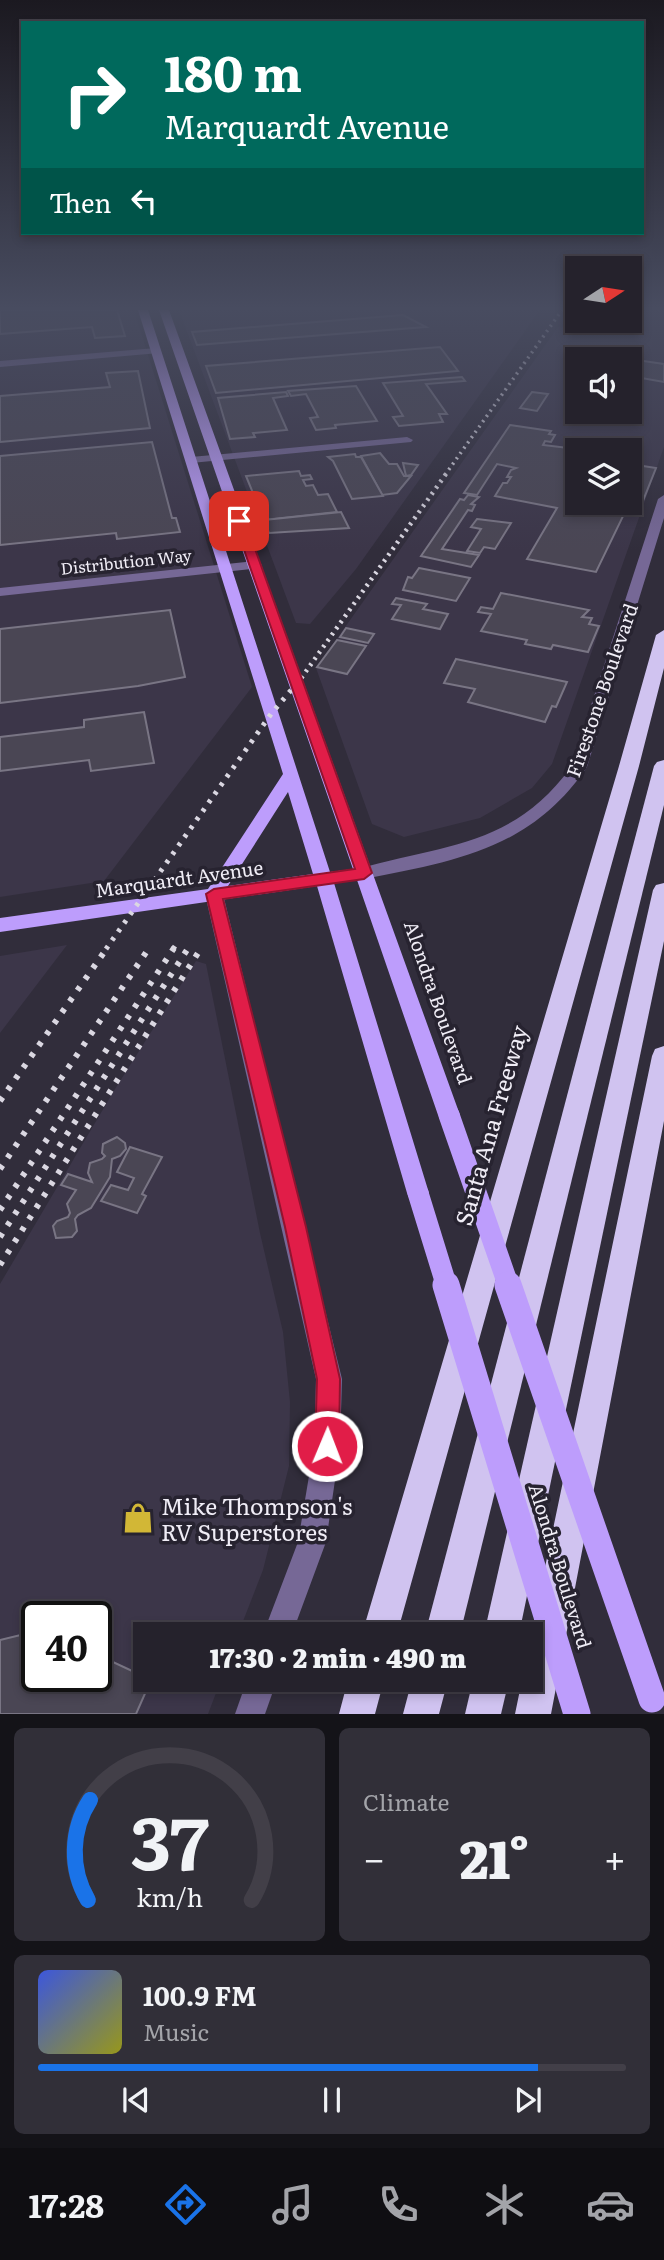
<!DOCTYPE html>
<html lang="en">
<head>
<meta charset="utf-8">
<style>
  :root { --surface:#25222c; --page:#312f38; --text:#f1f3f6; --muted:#a3a4a9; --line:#423f48; --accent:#1a73e8 }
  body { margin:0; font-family:Literata,serif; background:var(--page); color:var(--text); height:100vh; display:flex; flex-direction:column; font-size:26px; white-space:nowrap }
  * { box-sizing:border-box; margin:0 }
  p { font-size:23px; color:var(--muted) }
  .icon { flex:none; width:38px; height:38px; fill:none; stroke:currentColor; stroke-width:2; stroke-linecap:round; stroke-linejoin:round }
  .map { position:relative; height:1714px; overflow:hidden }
  .drawer { display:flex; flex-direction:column; gap:14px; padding:14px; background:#141318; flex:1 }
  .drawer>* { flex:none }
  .hud { position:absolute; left:21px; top:21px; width:623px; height:214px; border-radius:0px; box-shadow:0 4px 10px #0003,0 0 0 2px var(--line); background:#00695c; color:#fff; overflow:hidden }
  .needle { width:46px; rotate:78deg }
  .fabs { position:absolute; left:565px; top:256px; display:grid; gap:14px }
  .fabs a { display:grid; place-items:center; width:77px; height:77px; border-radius:0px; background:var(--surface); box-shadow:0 4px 10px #0003,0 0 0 2px var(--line); font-size:35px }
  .speed { position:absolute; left:21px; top:1601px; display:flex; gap:14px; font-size:35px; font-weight:700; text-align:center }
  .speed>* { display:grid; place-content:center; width:91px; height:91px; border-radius:50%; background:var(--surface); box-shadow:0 4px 10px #0003,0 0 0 2px var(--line); line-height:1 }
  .speed .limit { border:4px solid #111; border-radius:10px; background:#fff; color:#111 }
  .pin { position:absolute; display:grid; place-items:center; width:60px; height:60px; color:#fff; margin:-30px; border-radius:14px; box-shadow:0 4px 10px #0006 }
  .me { position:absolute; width:77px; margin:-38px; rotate:1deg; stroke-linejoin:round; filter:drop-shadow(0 0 5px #0008) }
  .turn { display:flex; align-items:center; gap:24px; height:147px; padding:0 28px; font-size:32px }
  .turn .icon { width:91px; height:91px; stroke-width:2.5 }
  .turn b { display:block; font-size:49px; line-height:60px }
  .then { display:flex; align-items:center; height:66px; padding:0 28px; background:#0003; gap:14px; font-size:26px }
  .big { font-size:52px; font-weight:800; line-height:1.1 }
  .drawer .widget { flex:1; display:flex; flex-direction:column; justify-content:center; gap:10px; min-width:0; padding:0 24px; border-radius:10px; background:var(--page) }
  .drawer .dial { align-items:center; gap:0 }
  .dial svg { height:182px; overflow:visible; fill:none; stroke:var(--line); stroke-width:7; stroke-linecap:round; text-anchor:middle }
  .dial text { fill:var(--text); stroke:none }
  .song { display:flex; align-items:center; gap:21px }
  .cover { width:84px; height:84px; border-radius:10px; background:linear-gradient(135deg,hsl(230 70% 55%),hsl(60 70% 35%)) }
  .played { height:7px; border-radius:4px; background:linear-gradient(90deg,var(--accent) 85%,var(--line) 85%) }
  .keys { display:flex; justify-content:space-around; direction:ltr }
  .heat { display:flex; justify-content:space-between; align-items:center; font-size:38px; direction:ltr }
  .drawer .tiles { flex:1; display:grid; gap:14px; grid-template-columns:1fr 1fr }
  .widget:last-child { grid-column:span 2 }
  .trip { position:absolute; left:133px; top:1622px; width:410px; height:70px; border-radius:0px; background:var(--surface); box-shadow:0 4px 10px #0003,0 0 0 2px var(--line); font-weight:800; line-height:70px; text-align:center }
  .menu { display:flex; height:112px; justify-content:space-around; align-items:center; background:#0f0e12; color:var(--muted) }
  .menu .icon { width:49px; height:49px }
  .menu .on { color:var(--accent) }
  .menu b { font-size:32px; color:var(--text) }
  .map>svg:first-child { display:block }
  .built { fill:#3c3649; fill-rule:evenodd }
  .building { fill:#4a4654; stroke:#797584; stroke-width:2 }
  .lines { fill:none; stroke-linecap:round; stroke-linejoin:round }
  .minor { fill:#766896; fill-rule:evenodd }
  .major { fill:#bd9dfc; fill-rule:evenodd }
  .highway { fill:#d0c3f0; fill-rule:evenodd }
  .rail-far3 { stroke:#dad7e1; stroke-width:3.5; stroke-dasharray:2 4.5; stroke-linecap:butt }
  .rail-far2 { stroke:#dad7e1; stroke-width:4.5; stroke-dasharray:2.5 5; stroke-linecap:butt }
  .rail-far1 { stroke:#dad7e1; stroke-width:5; stroke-dasharray:3.5 7; stroke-linecap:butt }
  .rail { stroke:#dad7e1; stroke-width:6; stroke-dasharray:4.5 9; stroke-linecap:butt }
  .major-bridge-far1 { stroke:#bd9dfc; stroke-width:21 }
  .major-bridge { stroke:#bd9dfc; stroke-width:27 }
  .route { fill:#e11d48; stroke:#92132f; stroke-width:2 }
  .labels { text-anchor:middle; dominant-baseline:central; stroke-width:7; stroke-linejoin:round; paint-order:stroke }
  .far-street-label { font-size:16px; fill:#f0edf6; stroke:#272330 }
  .street-label { font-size:19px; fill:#f0edf6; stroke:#272330 }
  .near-street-label { font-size:23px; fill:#f0edf6; stroke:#272330 }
  .near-poi-label { font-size:23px; fill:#f0edf6; stroke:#272330; text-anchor:start }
</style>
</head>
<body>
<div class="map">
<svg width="664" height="1714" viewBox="0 0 664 1714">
  <rect width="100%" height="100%" fill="#312d3b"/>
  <g class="built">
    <polygon points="0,310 134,310 252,687 104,881 0,897"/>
    <polygon points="179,310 540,310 356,569 310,624 296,623"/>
    <path d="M630,310H664V447L552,764L532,788L480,818L404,837L372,824L316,668L558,327L574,329L580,320H630ZM578,359H630V411H578ZM578,450H630V502H578Z"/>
    <polygon points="67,945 0,1033 0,956"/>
    <path d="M196,961L206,964L260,1233L283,1332L290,1402L289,1466L263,1570L238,1634H145V1680H221L208,1714H0V1284L115,1089ZM37,1617H96V1676H37Z"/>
  </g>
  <g class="building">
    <polygon points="0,310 117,310 125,336 95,338 92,327 0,334"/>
    <polygon points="403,315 426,327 197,345 192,332"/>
    <polygon points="440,347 458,371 216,393 206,366"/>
    <polygon points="630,359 664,364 664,382 630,376"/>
    <polygon points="138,371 150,428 0,442 0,396 110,387 106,373"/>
    <polygon points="462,377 465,381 426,384 447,414 439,414 443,422 399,426 393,417 403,416 383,383"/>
    <polygon points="356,386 377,421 335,425 336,428 316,430 310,418 318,417 306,394 291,396 288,391"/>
    <polygon points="286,392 288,396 273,398 287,430 253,433 255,437 230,439 218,398"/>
    <polygon points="532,392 548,394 537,411 520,408"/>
    <polygon points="510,425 551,431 549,434 555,435 551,442 545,441 543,445 585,450 578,450 578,502 630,502 630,464 656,468 637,516 624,514 596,572 527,559 557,508 495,496 503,483 507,483 511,477 507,477 511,470 516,468 497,464 477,495 464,493"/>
    <polygon points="152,442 172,518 176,518 180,532 117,539 116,533 0,545 0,456"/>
    <polygon points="380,453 389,464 397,464 404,476 411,476 397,493 382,495 361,456"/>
    <polygon points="355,454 356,457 361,457 383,496 352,499 333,461 328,457"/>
    <polygon points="403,463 418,465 411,475 406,476"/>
    <polygon points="299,471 301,476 310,475 312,479 303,480 306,486 313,485 318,495 328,494 337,512 264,520 246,476"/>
    <polygon points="468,495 479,497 471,504 475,505 472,511 468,510 442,549 479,555 471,567 421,556 460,499 464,500"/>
    <polygon points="341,512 349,528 269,533 264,520"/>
    <polygon points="477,519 511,523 495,549 484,547 480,553 467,551 481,529 471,527"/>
    <polygon points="419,568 470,578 456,601 403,590 408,577 412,578"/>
    <polygon points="501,593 589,610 582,617 592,618 589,624 599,626 588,652 553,645 551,649 525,644 527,640 481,631 491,614 478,612 481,607 493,609"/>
    <polygon points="396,598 427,604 423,609 448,614 440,629 392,619 401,605 392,604"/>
    <polygon points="170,610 185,677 138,686 0,703 0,629"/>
    <polygon points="346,628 374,634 368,643 340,637"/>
    <polygon points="337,640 366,646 347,674 317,667"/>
    <polygon points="456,659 567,682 556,707 552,706 545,722 468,702 475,689 444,683"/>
    <polygon points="144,712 154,763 91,771 89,760 0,771 0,737 84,727 84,720"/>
    <polygon points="117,1137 125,1143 126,1149 120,1156 112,1159 110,1177 91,1208 78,1215 75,1219 77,1231 72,1237 56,1238 53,1226 57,1221 68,1217 70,1213 67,1204 76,1190 61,1185 68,1174 92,1182 88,1173 90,1163 102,1159 105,1156 102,1153 103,1144"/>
    <polygon points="130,1147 162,1157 142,1194 146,1196 137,1213 101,1201 111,1185 128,1190 134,1178 117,1172"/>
    <polygon points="37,1631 37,1676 96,1676 96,1654 145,1677 145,1680 151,1680 136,1714 0,1714 0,1640"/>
  </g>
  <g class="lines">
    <g class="minor">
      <polygon points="156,348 159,349 159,353 0,367 0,361"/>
      <polygon points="407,437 413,440 411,442 191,463 185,460 191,457"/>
      <path d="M664,495V518L587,767C531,849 456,861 364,879L358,877L355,873L358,869C444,844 513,847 571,767L658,499Z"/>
      <polygon points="255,561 262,565 260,568 0,596 0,588"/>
      <polygon points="214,888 220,890 223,894 342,1379 340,1446 326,1542 292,1634 263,1634 298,1542 314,1446 316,1379 205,894 208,890"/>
      <polygon points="247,1680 277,1680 265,1714 235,1714"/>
    </g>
    <path class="major" d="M138,310H148L330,872L353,869L159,310H169L460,1115L457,1121L449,1124L441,1121L438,1115L357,880L334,883L429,1193L426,1200L418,1203L410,1200L407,1193L317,886L0,932V918L208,889L283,774ZM288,792L313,874L228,886Z"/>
    <g class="highway">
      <polygon points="664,630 664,668 639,766 397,1634 362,1634 619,766 656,635"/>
      <polygon points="664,760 664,805 460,1634 425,1634 654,766 657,762"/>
      <polygon points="664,883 664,941 519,1634 484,1634 653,890 656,885"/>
      <polygon points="664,1046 664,1121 551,1714 515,1714 522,1680 530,1680 530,1639 652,1056 655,1049"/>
      <polygon points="348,1680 384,1680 375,1714 339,1714"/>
      <polygon points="412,1680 448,1680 439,1714 403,1714"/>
      <polygon points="473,1680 509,1680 501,1714 465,1714"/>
    </g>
    <polyline class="rail-far3" points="445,475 562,310"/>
    <polyline class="rail-far2" points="297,684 446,474"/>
    <g class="rail-far1">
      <polyline points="106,949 271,714 298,682"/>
      <polyline points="173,949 175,946"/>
    </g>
    <g class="rail">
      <polyline points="0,1101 107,948"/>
      <polyline points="0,1169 147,951"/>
      <polyline points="0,1210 174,948"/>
      <polyline points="0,1237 187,950"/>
      <polyline points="0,1265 198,953"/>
    </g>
    <g class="major-bridge-far1">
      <polyline points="449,1115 509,1287"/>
      <polyline points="418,1193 447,1287"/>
    </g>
    <g class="major-bridge">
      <polyline points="446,1285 577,1714"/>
      <polyline points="508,1285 652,1699"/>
    </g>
  </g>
  <linearGradient id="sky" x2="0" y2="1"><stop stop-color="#1b1920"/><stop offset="0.56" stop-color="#484c60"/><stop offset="1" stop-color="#484c60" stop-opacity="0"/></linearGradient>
  <rect width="664" height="550" fill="url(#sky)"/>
  <polygon class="route" points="239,517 245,521 372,873 364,879 223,899 306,1227 340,1379 339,1446 336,1454 327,1458 319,1454 315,1446 317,1379 285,1227 206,894 214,889 355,869 234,521"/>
  <defs>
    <g id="shop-bare" transform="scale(2.415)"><path d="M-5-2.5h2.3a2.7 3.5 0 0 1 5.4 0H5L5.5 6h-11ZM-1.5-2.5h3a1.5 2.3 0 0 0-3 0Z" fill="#d2b736" stroke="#272330" stroke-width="2.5" paint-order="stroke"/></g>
  </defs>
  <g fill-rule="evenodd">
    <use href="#shop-bare" x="138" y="1518"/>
  </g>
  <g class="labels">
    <g class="far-street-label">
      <text transform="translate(126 561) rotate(-6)">Distribution Way</text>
    </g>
    <g class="street-label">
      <text transform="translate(601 690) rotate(-71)">Firestone Boulevard</text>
      <text transform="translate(179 878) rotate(-8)">Marquardt Avenue</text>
      <text transform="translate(439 1002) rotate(71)">Alondra Boulevard</text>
      <text transform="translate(561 1566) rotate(73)">Alondra Boulevard</text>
    </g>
    <g class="near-street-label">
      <text transform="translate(490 1125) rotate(-74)">Santa Ana Freeway</text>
    </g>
    <g class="near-poi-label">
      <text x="161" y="1505">Mike Thompson's<tspan x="161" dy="26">RV Superstores</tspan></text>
    </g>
  </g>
</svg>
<div class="fabs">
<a><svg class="needle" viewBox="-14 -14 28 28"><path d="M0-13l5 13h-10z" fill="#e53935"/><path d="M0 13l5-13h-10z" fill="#a3a4a9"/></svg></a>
<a><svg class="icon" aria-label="sound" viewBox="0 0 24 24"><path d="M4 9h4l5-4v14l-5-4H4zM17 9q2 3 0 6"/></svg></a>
<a><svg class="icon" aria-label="layers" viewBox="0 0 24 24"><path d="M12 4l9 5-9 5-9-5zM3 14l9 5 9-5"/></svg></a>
</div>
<div class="speed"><div class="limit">40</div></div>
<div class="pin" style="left:239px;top:521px;background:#d93025"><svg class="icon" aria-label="arrive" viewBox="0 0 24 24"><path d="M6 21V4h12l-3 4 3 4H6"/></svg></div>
<svg class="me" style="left:327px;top:1446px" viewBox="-20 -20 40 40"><circle r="17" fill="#e11d48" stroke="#fff" stroke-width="3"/><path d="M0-11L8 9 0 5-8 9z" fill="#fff"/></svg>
<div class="trip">17:30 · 2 min · 490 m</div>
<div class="hud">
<div class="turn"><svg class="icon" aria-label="right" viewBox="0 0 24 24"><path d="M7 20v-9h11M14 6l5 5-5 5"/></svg><div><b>180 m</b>Marquardt Avenue</div></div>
<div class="then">Then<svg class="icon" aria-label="left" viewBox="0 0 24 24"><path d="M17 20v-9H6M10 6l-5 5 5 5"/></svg></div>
</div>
</div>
<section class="drawer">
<div class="tiles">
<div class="widget dial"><svg viewBox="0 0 100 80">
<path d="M14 69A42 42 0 1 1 86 69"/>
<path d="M14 69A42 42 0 0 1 15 25" stroke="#1a73e8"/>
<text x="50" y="56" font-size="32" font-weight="700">37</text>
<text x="50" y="72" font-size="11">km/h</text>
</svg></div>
<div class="widget"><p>Climate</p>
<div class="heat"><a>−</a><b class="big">21°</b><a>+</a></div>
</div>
<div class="widget">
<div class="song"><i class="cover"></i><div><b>100.9 FM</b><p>Music</p></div></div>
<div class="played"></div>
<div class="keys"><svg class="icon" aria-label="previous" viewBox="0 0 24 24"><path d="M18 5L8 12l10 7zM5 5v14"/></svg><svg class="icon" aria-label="pause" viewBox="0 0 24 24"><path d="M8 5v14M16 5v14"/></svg><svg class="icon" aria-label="next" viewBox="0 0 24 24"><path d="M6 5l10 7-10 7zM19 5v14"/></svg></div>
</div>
</div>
</section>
<nav class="menu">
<b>17:28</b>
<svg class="icon on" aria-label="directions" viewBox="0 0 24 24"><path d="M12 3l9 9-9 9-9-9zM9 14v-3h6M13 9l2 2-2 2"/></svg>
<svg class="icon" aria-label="music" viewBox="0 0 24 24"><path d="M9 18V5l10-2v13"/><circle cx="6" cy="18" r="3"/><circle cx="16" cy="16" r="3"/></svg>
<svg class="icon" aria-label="phone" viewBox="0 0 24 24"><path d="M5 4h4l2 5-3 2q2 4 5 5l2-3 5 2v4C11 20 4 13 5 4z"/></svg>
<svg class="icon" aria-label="climate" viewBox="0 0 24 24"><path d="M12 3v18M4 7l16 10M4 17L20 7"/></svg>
<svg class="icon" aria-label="car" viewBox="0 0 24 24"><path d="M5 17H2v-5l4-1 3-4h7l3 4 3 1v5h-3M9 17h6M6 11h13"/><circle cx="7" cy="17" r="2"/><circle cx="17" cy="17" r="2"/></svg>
</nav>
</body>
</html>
